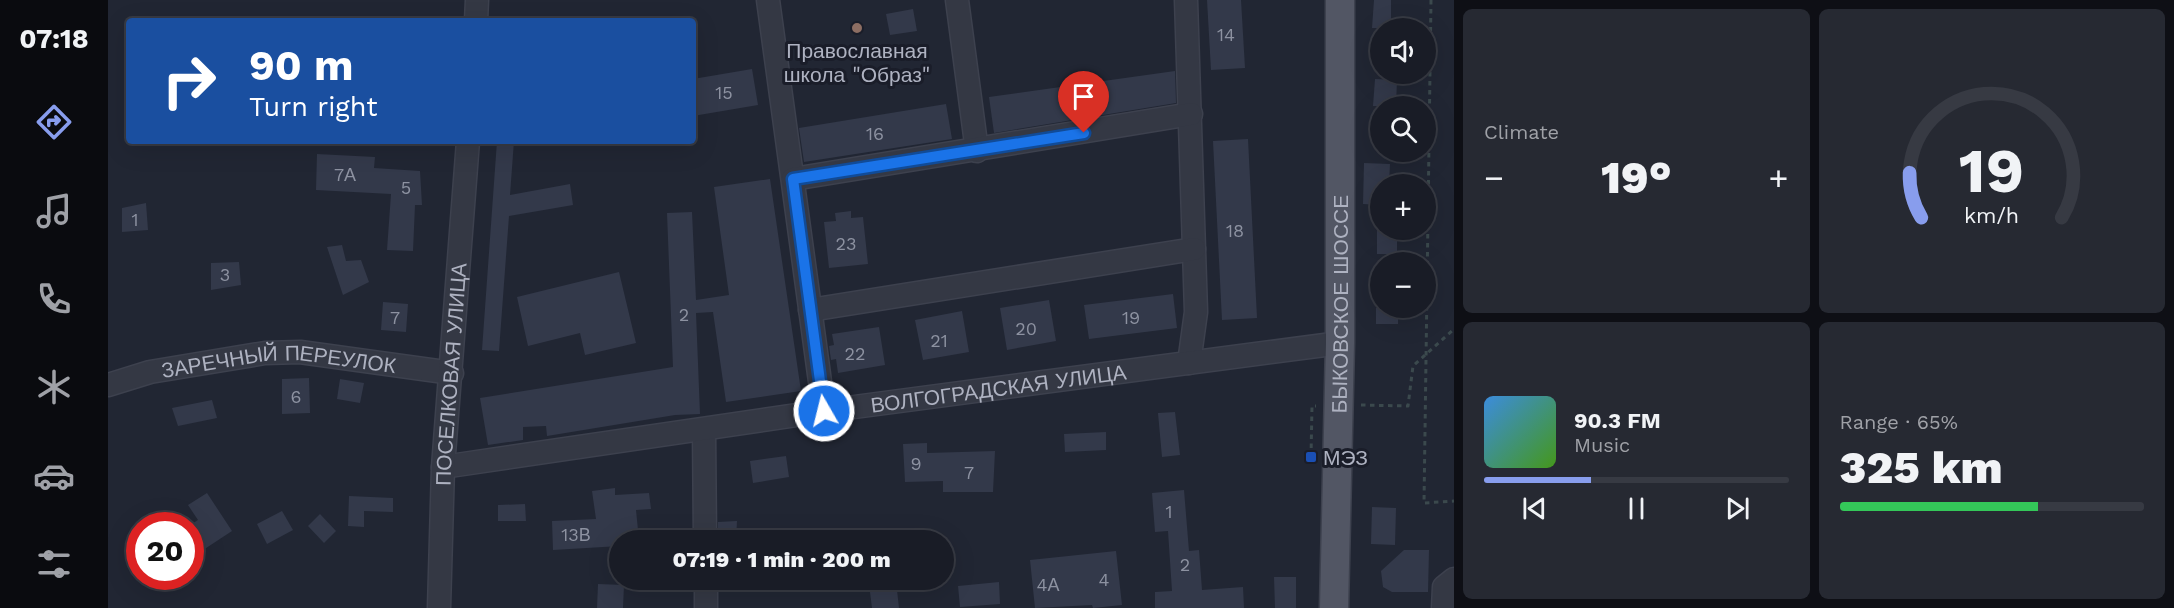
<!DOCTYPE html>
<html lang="en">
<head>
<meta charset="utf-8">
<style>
  :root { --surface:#191c26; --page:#262932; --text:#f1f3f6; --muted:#9fa1a7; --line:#373a43; --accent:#889ded }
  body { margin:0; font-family:"Work Sans",sans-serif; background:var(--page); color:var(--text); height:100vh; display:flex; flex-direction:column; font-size:22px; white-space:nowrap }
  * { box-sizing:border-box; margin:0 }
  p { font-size:20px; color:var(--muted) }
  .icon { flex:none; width:33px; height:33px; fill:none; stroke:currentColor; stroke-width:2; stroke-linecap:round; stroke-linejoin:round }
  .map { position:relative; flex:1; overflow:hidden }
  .details { display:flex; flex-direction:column; gap:9px; padding:9px; background:#0e0f15; width:720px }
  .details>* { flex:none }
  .top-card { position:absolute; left:18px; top:18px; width:570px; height:126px; border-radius:6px; box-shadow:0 6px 24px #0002,0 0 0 2px var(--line); background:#1a4fa0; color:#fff; overflow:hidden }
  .fabs { position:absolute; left:1262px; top:18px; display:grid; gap:12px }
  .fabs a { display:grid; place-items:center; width:66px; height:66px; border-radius:50%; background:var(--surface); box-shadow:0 6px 24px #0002,0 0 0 2px var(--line); font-size:30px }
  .speed { position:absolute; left:18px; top:512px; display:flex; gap:12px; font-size:30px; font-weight:700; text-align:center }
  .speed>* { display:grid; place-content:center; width:78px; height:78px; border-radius:50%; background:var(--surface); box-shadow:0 6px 24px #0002,0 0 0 2px var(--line); line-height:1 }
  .speed .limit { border:9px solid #d22; background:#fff; color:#111 }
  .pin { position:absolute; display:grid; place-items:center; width:51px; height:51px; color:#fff; margin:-62px -26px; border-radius:50% 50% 50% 0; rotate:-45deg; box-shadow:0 0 6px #0007 }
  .pin .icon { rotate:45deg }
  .me { position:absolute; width:66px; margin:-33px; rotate:352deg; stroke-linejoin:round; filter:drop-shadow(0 0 4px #0008) }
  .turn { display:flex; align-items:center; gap:21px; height:126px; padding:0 24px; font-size:27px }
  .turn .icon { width:78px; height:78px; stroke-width:2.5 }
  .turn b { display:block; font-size:42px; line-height:51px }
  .big { font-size:45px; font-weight:800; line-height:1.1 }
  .details .card { flex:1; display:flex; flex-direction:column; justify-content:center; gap:9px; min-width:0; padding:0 21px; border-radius:9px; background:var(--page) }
  .details .dial { align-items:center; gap:0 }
  .dial svg { height:156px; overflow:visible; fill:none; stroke:var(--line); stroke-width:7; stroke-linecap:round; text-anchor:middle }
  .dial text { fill:var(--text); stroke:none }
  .song { display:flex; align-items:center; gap:18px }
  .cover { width:72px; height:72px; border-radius:9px; background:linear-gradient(135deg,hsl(210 70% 55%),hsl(100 70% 35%)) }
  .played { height:6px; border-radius:3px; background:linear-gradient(90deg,var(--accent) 35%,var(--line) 35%) }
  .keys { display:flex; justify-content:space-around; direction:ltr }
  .heat { display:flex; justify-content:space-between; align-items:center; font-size:33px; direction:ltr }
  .charge { height:9px; border-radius:4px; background:linear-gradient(90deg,#34c759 65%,var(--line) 0) }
  .details .tiles { flex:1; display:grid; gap:9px; grid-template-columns:repeat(2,1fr) }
  .trip { position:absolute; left:501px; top:530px; width:345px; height:60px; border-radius:30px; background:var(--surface); box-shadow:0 6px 24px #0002,0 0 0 2px var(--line); font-weight:800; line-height:60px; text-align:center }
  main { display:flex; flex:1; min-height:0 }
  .tabs { display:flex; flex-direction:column; width:108px; justify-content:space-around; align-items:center; background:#0a0b0f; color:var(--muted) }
  .tabs .icon { width:42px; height:42px }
  .tabs .selected { color:var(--accent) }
  .tabs b { font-size:27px; color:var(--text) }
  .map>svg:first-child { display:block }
  .building { fill:#33394a }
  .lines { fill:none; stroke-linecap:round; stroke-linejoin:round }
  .minor-casing { stroke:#3d414e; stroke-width:25 }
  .major-casing { stroke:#3d414e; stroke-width:31 }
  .path { stroke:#3b494d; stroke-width:3; stroke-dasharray:4.5 4.5; stroke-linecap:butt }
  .minor { stroke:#343844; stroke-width:22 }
  .major { stroke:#525664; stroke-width:28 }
  .route-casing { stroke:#114b97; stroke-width:15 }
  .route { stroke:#1a73e8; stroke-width:10 }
  .education-dot { fill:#8d6e63; stroke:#1a1d29; stroke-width:2 }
  .transit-dot { fill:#1a4fb4; stroke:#1a1d29; stroke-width:2 }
  .labels { text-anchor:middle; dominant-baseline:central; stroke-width:6; stroke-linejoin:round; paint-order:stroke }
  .number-label { font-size:18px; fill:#8d92a1 }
  .poi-label { font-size:21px; fill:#aeb2c1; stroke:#1a1d29 }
  .street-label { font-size:21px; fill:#aeb2c1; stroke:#1a1d29 }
</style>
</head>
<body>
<main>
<nav class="tabs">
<b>07:18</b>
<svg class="icon selected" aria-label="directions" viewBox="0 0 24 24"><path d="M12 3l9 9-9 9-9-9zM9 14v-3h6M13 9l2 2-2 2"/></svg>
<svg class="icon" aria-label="music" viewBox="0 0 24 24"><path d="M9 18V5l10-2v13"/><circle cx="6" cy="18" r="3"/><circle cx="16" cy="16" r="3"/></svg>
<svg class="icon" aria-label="phone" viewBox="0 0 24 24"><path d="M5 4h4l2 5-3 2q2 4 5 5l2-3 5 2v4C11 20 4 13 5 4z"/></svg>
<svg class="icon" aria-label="climate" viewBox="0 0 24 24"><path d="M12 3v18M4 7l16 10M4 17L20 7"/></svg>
<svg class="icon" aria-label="car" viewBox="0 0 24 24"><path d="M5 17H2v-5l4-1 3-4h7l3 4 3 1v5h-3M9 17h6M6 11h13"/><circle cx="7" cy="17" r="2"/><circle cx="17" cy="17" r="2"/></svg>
<svg class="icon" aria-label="filters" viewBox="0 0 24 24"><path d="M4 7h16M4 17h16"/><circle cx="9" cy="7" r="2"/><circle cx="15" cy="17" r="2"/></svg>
</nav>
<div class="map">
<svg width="1346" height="608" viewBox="0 0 1346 608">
  <rect width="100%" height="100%" fill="#212633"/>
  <g class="building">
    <polygon points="1099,0 1133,0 1137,68 1103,70"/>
    <polygon points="1266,0 1283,0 1283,28 1264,28"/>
    <polygon points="805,9 809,31 782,35 778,14"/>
    <polygon points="644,69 650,105 585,116 585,79"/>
    <polygon points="1067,71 1068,103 886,133 881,97"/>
    <polygon points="1267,79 1289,80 1288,106 1265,106"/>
    <polygon points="838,104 844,139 696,162 691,128"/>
    <polygon points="1140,139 1149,318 1114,320 1105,141"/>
    <polygon points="389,141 406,141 402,195 462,184 465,205 401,216 391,351 374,350"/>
    <polygon points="209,154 267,157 266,168 312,171 314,205 307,205 305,251 279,250 283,194 208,190"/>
    <polygon points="1256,163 1282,164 1281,184 1272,184 1272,205 1255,204"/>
    <polygon points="662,179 693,391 618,402 605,312 588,313 592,414 567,415 439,436 438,426 415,427 415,440 380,445 372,398 565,367 559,213 584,212 588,300 621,295 606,187"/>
    <polygon points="38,203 40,230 14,232 14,208"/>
    <polygon points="743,211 743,218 755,217 760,264 721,268 716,222 728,221 727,213"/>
    <rect x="1269" y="230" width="20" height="24"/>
    <polygon points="234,245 238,261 253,260 261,282 235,295 219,247"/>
    <polygon points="131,262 133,285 103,290 103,263"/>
    <polygon points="511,272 528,343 477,355 472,333 420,346 409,297"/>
    <polygon points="1065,294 1069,328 981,339 976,305"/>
    <polygon points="941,300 948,341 899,350 892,308"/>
    <polygon points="275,302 300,304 298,332 273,330"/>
    <rect x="1268" y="308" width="22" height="16"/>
    <polygon points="854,311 861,352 815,360 807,320"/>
    <polygon points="771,327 777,365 730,373 728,359 723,360 721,346 726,345 724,334"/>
    <polygon points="201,378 202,413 174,414 174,379"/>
    <polygon points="232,379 256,383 252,403 229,399"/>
    <polygon points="104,400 109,418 70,426 64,408"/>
    <polygon points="1067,412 1072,455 1054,457 1050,413"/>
    <polygon points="998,432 998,450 957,452 956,434"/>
    <polygon points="819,443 819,453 887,451 885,492 835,492 835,481 797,482 795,444"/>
    <polygon points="678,456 681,477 645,483 642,461"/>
    <polygon points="507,488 507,495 541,493 543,509 528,510 531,540 512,540 512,546 445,550 444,521 488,519 484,491"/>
    <polygon points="1076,490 1081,551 1091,550 1094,590 1135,587 1136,608 1047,608 1047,592 1064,591 1060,531 1047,532 1044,493"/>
    <polygon points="99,493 124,531 89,554 82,545 82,525 90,520 80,505"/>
    <polygon points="241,496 285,498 285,512 256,511 256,527 240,526"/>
    <polygon points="417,504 418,521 390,521 390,505"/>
    <polygon points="1264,507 1288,508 1287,545 1263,544"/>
    <polygon points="174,511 185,530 159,544 149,524"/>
    <polygon points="212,514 228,531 216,543 200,526"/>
    <polygon points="629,521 628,540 610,540 610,522"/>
    <polygon points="1296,550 1321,550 1320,592 1284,592 1275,587 1273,571"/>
    <polygon points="1008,551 1014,605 985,608 984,605 927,608 922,560"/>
    <polygon points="1166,577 1188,577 1188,608 1167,608"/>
    <polygon points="788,581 791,608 764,608 761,584"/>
    <polygon points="891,582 892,604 852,607 850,586"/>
    <polygon points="490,584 516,585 515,608 489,608"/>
  </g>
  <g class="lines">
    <g class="minor-casing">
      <g id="minor">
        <polyline points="660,0 716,411"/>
        <polyline points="849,0 869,151"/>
        <polyline points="1078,0 1088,312 1081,363"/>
        <polyline points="368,21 369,0"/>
        <polyline points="685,179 1083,114"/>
        <polyline points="702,310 1086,249"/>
        <path id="s1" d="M0,385L42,372L157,353L192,352L344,373"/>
        <polyline points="596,430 597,540"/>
        <path id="s2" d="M335,467L716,411L1232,343"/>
        <polyline points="598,579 598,608"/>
        <path id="s3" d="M331,608L335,467L360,141"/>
        <polyline points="1335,608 1336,587 1346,579"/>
      </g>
    </g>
    <g class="major-casing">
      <g id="major">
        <path id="s4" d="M1226,608L1232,343V0"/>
      </g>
    </g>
    <g class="path">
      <polyline points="1323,0 1316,503 1346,501"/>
      <polyline points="1253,405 1300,406 1305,366 1346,329"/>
      <polyline points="1203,457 1204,406 1208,406"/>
    </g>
    <use href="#minor" class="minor"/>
    <use href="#major" class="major"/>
  </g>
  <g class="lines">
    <g class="route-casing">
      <polyline id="route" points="716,411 685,179 976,133"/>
    </g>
    <use href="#route" class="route"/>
  </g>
  <circle class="education-dot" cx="749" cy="28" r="6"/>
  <rect class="transit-dot" x="1197" y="451" width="12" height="12" rx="3"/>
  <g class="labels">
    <g class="number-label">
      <text x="1118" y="34">14</text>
      <text x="616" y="92">15</text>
      <text x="767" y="133">16</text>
      <text x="237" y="174">7А</text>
      <text x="298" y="187">5</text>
      <text x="27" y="219">1</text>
      <text x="1127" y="230">18</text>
      <text x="738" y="243">23</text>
      <text x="117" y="274">3</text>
      <text x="576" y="314">2</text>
      <text x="287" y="317">7</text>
      <text x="1023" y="317">19</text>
      <text x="918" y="328">20</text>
      <text x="831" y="340">21</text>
      <text x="747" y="353">22</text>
      <text x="188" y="396">6</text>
      <text x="808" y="463">9</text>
      <text x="861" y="472">7</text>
      <text x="1061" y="511">1</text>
      <text x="468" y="534">13В</text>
      <text x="1077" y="564">2</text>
      <text x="996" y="579">4</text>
      <text x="940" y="584">4А</text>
    </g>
    <g class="poi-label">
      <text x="749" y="50">Православная<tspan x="749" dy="24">школа "Образ"</tspan></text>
      <text x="1215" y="457" text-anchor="start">МЭЗ</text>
    </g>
    <g class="street-label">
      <text stroke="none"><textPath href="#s4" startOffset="304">БЫКОВСКОЕ ШОССЕ</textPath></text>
      <text stroke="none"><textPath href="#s1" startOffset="174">ЗАРЕЧНЫЙ ПЕРЕУЛОК</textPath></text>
      <text stroke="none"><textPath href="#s3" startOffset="234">ПОСЕЛКОВАЯ УЛИЦА</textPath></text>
      <text stroke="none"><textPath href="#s2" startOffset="561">ВОЛГОГРАДСКАЯ УЛИЦА</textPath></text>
    </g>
  </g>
</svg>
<div class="fabs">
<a><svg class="icon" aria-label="sound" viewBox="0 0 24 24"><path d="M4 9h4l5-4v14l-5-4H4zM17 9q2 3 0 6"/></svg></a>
<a><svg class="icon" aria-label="search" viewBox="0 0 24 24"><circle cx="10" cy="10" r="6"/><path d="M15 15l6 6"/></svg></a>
<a>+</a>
<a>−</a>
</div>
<div class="speed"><div class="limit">20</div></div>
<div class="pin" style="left:976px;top:133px;background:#d93025"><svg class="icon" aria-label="arrive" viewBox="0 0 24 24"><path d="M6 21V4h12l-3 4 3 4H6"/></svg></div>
<svg class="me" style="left:716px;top:411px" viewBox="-20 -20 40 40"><circle r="17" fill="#1a73e8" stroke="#fff" stroke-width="3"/><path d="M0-11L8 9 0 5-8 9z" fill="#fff"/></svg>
<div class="trip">07:19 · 1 min · 200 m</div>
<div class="top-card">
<div class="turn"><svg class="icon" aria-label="right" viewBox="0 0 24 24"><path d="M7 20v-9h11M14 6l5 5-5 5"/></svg><div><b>90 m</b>Turn right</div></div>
</div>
</div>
<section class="details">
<div class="tiles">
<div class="card"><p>Climate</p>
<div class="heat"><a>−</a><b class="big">19°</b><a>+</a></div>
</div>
<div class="card dial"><svg viewBox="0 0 100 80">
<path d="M14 69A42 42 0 1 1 86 69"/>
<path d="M14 69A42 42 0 0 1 8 46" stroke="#889ded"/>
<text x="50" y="56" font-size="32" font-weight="700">19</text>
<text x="50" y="72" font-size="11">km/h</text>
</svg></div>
<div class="card">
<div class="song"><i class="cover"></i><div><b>90.3 FM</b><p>Music</p></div></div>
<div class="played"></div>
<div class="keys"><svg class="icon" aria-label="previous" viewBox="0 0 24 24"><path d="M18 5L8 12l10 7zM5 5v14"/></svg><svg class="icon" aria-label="pause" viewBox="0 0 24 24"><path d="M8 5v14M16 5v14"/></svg><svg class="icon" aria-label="next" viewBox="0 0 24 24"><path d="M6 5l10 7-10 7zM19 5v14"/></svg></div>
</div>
<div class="card"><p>Range · 65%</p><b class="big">325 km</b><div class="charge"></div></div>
</div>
</section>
</main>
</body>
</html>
